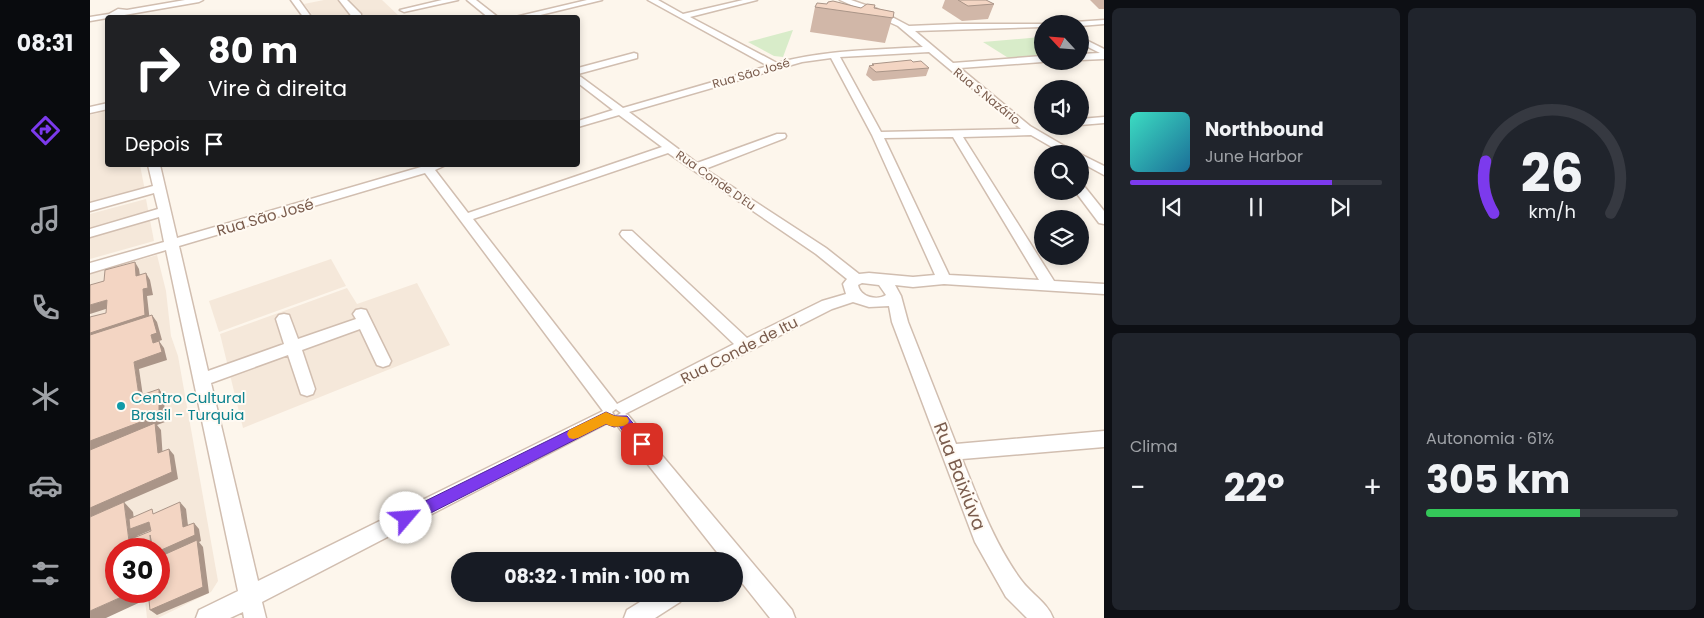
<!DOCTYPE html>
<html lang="pt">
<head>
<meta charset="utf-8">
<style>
  :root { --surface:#171b24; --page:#20242c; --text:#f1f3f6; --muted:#9ea1a6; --line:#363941; --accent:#7c3aed }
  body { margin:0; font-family:Poppins,sans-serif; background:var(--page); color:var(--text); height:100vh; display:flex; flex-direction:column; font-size:19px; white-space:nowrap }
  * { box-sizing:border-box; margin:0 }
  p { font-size:16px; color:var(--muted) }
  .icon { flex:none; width:28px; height:28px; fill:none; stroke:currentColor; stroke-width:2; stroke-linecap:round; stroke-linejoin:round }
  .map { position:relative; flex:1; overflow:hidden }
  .details { display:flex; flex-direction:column; gap:8px; padding:8px; background:#0d0f14; width:600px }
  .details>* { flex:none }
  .banner { position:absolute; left:15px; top:15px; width:475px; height:152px; border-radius:5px; box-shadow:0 2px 8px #0003; background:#202124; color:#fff; overflow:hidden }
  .needle { width:32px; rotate:296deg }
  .controls { position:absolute; left:944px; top:15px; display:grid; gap:10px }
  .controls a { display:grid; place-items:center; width:55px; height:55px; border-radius:50%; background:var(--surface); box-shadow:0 2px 8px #0003; font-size:25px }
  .speed { position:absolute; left:15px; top:538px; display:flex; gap:10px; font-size:25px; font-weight:700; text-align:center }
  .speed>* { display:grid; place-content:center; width:65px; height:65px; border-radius:50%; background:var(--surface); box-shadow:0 2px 8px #0003; line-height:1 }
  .speed .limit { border:8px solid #d22; background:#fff; color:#111 }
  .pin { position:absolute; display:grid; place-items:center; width:42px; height:42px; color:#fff; margin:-21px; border-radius:10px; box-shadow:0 2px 8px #0006 }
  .me { position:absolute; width:55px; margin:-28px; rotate:63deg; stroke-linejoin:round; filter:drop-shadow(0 0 4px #0008) }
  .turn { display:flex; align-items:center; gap:18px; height:105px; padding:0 20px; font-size:22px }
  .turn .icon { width:65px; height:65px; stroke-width:2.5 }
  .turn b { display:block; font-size:35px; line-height:42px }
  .then { display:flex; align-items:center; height:48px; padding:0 20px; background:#0003; gap:10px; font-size:19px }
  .big { font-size:38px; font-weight:700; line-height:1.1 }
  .details .card { flex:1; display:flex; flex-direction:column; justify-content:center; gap:8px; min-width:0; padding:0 18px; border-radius:8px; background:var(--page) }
  .details .dial { align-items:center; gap:0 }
  .dial svg { height:130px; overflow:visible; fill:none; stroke:var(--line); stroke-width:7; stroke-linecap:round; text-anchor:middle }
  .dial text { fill:var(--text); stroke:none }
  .song { display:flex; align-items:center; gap:15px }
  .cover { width:60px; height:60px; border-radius:8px; background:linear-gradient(135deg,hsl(170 70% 55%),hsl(200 70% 35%)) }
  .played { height:5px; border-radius:2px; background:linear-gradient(90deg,var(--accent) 80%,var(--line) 80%) }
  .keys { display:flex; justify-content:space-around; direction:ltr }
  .heat { display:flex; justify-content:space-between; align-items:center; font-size:28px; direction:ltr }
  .charge { height:8px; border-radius:4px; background:linear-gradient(90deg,#34c759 61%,var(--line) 0) }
  .details .tiles { flex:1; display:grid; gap:8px; grid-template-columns:repeat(2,1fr) }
  .trip { position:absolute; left:361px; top:552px; width:292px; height:50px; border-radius:25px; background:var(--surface); box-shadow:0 2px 8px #0003; font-weight:700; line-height:50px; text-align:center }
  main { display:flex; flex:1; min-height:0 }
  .tabs { display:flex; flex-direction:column; width:90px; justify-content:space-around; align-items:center; background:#090b0e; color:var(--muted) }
  .tabs .icon { width:35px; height:35px }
  .tabs .current { color:var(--accent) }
  .tabs b { font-size:22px; color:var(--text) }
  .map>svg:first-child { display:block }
  .residential { fill:#f5e8da }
  .green { fill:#d8ecc9 }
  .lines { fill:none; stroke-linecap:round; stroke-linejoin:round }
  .minor-casing { stroke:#d1beb0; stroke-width:3 }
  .minor { fill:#fff; fill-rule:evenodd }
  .wall { fill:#d1b7a8 }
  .shaded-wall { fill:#aa9588 }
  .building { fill:#f3d5c3; stroke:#aa9588 }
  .route { fill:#7c3aed; stroke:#51269a }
  .slow { fill:#f59e0b }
  .culture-dot { fill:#0f9aa8; stroke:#fffaf3; stroke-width:2 }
  .labels { text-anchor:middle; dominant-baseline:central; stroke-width:4; stroke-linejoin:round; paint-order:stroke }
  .far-street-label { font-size:12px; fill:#7a5c4d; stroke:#fffaf3 }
  .street-label { font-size:15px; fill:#7a5c4d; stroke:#fffaf3 }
  .culture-label { font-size:15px; fill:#0d838f; stroke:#fffaf3; text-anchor:start }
  .near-street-label { font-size:18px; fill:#7a5c4d; stroke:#fffaf3 }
</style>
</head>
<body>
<main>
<nav class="tabs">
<b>08:31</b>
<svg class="icon current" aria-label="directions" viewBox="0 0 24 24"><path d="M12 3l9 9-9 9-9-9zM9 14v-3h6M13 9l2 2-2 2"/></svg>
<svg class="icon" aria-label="music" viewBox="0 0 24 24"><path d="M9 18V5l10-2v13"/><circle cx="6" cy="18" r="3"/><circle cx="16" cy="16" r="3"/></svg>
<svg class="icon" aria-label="phone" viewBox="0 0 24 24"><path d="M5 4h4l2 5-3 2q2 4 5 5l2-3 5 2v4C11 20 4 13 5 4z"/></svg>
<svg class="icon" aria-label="climate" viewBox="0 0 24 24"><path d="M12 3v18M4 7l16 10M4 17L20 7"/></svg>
<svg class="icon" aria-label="car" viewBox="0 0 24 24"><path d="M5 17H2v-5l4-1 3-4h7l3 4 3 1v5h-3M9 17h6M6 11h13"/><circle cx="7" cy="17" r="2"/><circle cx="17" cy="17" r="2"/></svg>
<svg class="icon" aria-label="filters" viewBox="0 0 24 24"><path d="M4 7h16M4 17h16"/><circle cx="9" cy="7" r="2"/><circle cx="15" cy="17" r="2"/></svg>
</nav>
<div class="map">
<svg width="1014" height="618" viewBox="0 0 1014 618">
  <rect width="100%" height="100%" fill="#fdf6ec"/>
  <g class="residential">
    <polygon points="234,0 292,0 310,17 224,17 214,4"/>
    <polygon points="17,111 18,165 50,165 56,196 0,211 0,115"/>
    <polygon points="56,199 64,241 0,259 0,214"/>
    <polygon points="67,255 76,291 81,336 88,356 128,581 121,592 68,618 57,618 54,591 69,591 69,549 48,549 45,525 0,531 0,274"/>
    <polygon points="241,259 256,286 129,332 119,301"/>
    <polygon points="327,283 360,345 153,428 130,334 257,288 267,304"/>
  </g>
  <g class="green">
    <polygon points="703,30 693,57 684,56 658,42"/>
    <polygon points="951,37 952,38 952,56 920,59 893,42"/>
  </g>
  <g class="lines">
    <g class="minor-casing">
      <g id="minor">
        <polygon points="95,0 113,0 109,2 0,21 0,17 19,14 28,9 37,10"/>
        <polygon points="201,0 209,0 222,18 214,18"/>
        <polygon points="249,0 257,0 271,14 271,18 263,18"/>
        <polygon points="352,0 368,0 314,12 310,10"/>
        <polygon points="377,0 386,0 409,18 399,18"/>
        <polygon points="497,0 512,0 438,18 421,18"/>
        <path d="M558,0H568L593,14L653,0H667L600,17L687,63C734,50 784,50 833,47L808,26L750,0H761L787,9L819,26L867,24H955H952V27L825,31L863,63L952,56L954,61L952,62L870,68L940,126L988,154H974L941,135L873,137L964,281L1014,284V294L854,284L823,287L805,285L811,296L818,322L866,444L1014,431V447L872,459C889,501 904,543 931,580C941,594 957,602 963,618H937L916,597L885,542L802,322L799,306L779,307L763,302L742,309L535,414L538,415L702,610L705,618H680L645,574V561H634L523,420L172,602L176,618H154L153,612L140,618H106L109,610L148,591L76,250L0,273V263L74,242L69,217L0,237V229L68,209L64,193L0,211V203L63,186L58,165H70L87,238L331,167L329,165H356L345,170L378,213L572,147L529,115L488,127V121L523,110L488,83V76L491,77L533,108L678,66ZM839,52L931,129L791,132L750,57ZM741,58L782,135L845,275L823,277L779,273L769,274L736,248L615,169L695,138L696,136L695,134H687L607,163L539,112L712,62ZM863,137L949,280L859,275L794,138ZM578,153L726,254L757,279L753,284L756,294L732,301L657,338L542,231H532L530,234L532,237L644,344L527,404L383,219ZM335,173L513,411L168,581L121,383L198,355L211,394L217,396L223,394L225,389L212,350L270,329L287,365L293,367L299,365L301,361L276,310L271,309L266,310L263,314L266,319L208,339L199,315L194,314L189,315L186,319L194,344L118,371L89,246ZM772,283L789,285L796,295C787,301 770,297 768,285ZM526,409L531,413L525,417L522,412Z"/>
        <polygon points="1014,20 1014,24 990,26 990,24 981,24 985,22"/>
        <polygon points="990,37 1014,49 1014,59 990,60 990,54 1010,53 990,43"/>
        <polygon points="544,53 547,54 547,58 488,74 488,68"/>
        <polygon points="18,103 18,109 0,113 0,107"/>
        <polygon points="1014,117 1014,123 990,125 990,119"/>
        <polygon points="989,154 990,154 1014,166 1014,175 990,162"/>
        <polygon points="990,185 994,186 1014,211 1014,224 1009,223 985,191 990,191"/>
        <polygon points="563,594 593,594 590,602 565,618 534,618 537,610"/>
      </g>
    </g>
    <use href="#minor" class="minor"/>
  </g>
  <g class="wall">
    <polygon points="855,0 896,0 904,4 898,19 872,21 852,8"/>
    <polygon points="1000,0 1014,0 1014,9 1009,9"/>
    <polygon points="737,4 771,8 784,8 804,12 795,43 720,32 725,7"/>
    <polygon points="823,62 839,68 836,76 783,81 776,75 779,66 782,65 782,64"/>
  </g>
  <g class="shaded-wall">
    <polygon points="45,262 49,269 51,283 46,276"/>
    <polygon points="56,273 60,280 63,295 57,296 60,322 0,342 0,333"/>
    <polygon points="17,300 22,307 0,314 0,305"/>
    <polygon points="62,315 67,322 72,340 66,342 68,351 63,343 61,335"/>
    <polygon points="69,341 74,348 77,360 49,369 54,403 49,396 44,362"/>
    <polygon points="69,389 74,396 75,422 67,425 71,430 73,460 0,450 0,441"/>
    <polygon points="79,449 84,455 88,479 0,517 0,508"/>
    <polygon points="34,502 43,512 45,527 59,522 66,528 47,536 48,549 40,549"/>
    <polygon points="90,502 96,509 99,534 93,527"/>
    <polygon points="104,523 109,529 111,541 109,542 113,547 119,593 67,615 60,610 69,559 69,551"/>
    <polygon points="45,591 54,591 55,600 16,618 0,618 0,611"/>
  </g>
  <g class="building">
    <polygon points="868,0 896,0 904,4 878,6"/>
    <polygon points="743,1 771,8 777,4 785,5 784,8 804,12 803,18 725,7 727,3 737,4 738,2"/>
    <polygon points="821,60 823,62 831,61 839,68 786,72 779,66 784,65 782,64"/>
    <polygon points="45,262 46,276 56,273 58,288 53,289 55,315 0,333 0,317 16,313 17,300 0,305 0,285 14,281 15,270"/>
    <polygon points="62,315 67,333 61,335 63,343 69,341 72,352 44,362 49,396 69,389 69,415 0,441 0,335"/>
    <polygon points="65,423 68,453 79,449 82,472 0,508 0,450"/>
    <polygon points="34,502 40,549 26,549 26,591 45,591 0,611 0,517"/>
    <polygon points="90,502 93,527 104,523 105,535 69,551 69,549 63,549 60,535 61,549 43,549 41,539 61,531 59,522 40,529 39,519 62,509 63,514"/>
    <polygon points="107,540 113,587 60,610 58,591 69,591 69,557"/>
  </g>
  <path class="route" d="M516,412L525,416H537L557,440L559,444L557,448C545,453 536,435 529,426L524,427L516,424L321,523L316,525L311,523L308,518L311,513Z"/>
  <path class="slow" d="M516,412L525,416L537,417L539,421L537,425C530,427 523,428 516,424L488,438L483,439L479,438L477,434L479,430Z"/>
  <circle class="culture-dot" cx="31" cy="406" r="5"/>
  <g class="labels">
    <g class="far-street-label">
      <text transform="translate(661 73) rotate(-16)">Rua São José</text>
      <text transform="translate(897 96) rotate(39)">Rua S Nazário</text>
      <text transform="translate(626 180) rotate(35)">Rua Conde D'Eu</text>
    </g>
    <g class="street-label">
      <text transform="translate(175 217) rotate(-16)">Rua São José</text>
      <text transform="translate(649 350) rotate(-27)">Rua Conde de Itu</text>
    </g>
    <g class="culture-label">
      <text x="41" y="397">Centro Cultural<tspan x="41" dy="17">Brasil - Turquia</tspan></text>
    </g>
    <g class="near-street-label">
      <text transform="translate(870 476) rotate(69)">Rua Baixiúva</text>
    </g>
  </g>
</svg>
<div class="controls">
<a><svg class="needle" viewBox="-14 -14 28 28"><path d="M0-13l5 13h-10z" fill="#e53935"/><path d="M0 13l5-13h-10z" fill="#9ea1a6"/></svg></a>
<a><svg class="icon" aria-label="sound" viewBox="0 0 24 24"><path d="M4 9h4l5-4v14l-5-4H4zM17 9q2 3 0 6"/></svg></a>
<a><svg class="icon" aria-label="search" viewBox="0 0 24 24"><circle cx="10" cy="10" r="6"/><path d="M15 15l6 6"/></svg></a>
<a><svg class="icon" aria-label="layers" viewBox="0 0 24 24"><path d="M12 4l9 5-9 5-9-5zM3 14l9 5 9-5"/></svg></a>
</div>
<div class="speed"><div class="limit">30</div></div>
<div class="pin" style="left:552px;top:444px;background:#d93025"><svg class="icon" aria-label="arrive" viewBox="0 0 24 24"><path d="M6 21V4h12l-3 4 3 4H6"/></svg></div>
<svg class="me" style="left:316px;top:518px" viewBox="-20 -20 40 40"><circle r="19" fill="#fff"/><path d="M0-13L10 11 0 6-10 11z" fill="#7c3aed"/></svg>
<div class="trip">08:32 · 1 min · 100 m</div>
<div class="banner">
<div class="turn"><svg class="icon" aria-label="right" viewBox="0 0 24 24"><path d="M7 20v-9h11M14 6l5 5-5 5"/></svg><div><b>80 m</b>Vire à direita</div></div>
<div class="then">Depois<svg class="icon" aria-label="arrive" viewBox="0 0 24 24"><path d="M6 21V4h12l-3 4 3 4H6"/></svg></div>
</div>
</div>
<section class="details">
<div class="tiles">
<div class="card">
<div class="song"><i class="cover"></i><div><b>Northbound</b><p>June Harbor</p></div></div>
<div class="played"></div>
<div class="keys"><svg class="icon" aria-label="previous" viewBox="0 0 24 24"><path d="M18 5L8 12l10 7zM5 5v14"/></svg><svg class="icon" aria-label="pause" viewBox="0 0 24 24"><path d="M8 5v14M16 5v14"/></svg><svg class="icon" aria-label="next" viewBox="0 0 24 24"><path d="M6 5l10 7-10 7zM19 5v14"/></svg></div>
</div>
<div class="card dial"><svg viewBox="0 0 100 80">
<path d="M14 69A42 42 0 1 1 86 69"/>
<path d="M14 69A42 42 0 0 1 9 37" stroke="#7c3aed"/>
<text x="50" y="56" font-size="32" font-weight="700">26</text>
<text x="50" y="72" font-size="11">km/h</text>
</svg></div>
<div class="card"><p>Clima</p>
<div class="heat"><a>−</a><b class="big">22°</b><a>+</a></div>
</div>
<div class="card"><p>Autonomia · 61%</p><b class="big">305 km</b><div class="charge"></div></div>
</div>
</section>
</main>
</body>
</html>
